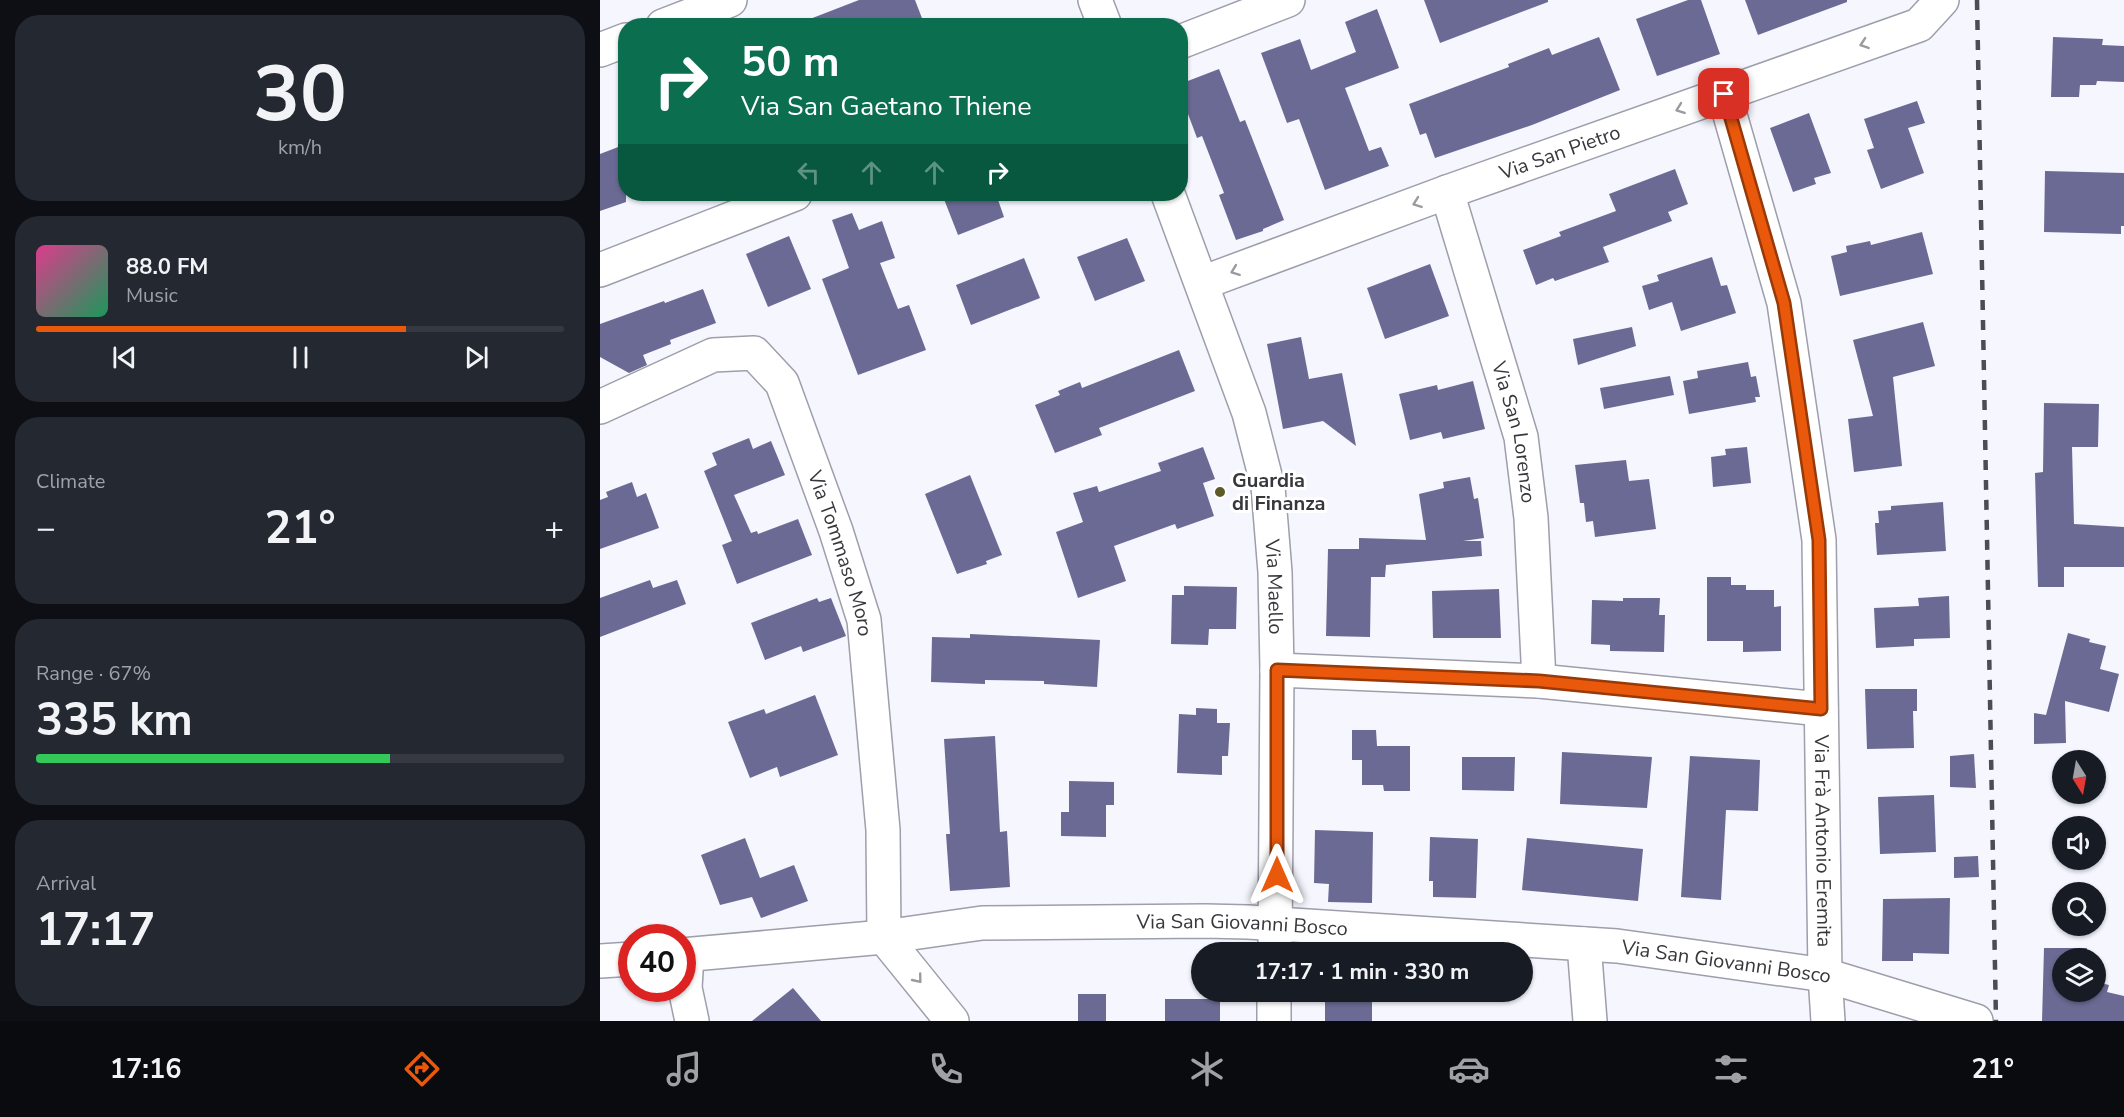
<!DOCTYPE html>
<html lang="en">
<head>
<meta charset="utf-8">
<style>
  :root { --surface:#171b24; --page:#242831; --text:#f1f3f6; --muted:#9ea1a6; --line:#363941; --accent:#ea580c }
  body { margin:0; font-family:"Nunito Sans",sans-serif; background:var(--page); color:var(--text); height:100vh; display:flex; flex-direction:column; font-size:22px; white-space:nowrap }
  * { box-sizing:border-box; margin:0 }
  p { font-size:20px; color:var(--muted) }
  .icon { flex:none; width:33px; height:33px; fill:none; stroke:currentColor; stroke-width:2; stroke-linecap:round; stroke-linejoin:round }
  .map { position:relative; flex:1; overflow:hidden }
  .panel { display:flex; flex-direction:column; gap:15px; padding:15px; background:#0d0f14; width:600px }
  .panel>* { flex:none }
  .hud { position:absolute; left:18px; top:18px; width:570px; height:183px; border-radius:24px; box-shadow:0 2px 4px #0004; background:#0b6e4f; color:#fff; overflow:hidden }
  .needle { width:39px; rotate:169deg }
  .buttons { position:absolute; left:1452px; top:750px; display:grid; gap:12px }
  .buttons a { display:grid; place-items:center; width:54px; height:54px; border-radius:50%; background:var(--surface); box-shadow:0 2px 4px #0004; font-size:30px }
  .speed { position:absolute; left:18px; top:924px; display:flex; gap:12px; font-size:30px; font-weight:700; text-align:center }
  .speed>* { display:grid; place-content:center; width:78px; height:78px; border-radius:50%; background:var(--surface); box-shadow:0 2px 4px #0004; line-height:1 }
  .speed .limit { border:9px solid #d22; background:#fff; color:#111 }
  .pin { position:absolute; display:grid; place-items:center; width:51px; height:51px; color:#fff; margin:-26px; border-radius:12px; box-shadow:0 3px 9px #0006 }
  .me { position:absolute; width:66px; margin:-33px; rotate:0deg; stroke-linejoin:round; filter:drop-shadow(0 0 4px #0008) }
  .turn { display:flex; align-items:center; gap:21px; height:126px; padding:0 24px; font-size:27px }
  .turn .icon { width:78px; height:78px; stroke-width:2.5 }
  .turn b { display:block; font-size:42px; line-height:51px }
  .lanes { display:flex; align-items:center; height:57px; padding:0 24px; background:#0003; justify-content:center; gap:30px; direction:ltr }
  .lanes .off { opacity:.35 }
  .big { font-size:45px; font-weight:700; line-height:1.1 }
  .panel .widget { flex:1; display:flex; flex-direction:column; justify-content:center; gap:9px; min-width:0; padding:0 21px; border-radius:24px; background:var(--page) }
  .panel .dial { align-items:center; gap:0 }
  .dial b { font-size:78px; line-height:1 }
  .song { display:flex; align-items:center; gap:18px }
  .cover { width:72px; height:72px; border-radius:9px; background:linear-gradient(135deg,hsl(330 70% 55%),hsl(150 70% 35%)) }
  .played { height:6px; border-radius:3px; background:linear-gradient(90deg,var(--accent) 70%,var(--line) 70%) }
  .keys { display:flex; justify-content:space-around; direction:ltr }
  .heat { display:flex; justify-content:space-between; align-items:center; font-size:33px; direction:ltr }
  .charge { height:9px; border-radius:4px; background:linear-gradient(90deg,#34c759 67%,var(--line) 0) }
  .trip { position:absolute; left:591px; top:942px; width:342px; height:60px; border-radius:30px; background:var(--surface); box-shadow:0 2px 4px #0004; font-weight:700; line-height:60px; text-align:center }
  .tabs { display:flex; height:96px; justify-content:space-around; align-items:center; background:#090b0e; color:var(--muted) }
  .tabs .icon { width:42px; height:42px }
  .tabs .on { color:var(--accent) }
  .tabs b { font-size:27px; color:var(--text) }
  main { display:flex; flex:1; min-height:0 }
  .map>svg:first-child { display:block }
  .building { fill:#6b6a94 }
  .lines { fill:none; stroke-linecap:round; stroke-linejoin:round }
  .minor-casing { stroke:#9e9eac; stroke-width:36 }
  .minor { stroke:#fff; stroke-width:33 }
  .rail { stroke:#4c4c52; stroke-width:4.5; stroke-dasharray:10 10; stroke-linecap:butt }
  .oneway { stroke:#9b9b9e }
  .route-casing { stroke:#983908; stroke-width:15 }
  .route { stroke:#ea580c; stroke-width:10 }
  .poi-dot { fill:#5e5a27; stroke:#fff; stroke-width:2 }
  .labels { text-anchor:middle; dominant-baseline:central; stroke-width:6; stroke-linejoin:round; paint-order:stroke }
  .street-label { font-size:20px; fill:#37373c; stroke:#fff }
  .poi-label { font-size:20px; font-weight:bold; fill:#37373c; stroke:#fff; text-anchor:start }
</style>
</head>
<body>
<main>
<section class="panel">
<div class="widget dial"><b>30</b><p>km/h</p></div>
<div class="widget">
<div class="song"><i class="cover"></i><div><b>88.0 FM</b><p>Music</p></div></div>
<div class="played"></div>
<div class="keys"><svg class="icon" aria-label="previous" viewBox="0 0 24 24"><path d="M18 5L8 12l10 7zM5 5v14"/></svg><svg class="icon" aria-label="pause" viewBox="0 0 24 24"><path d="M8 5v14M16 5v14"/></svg><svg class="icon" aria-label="next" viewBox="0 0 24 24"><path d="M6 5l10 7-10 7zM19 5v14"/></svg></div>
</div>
<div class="widget"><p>Climate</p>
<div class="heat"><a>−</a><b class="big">21°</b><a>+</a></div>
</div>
<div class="widget"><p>Range · 67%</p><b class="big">335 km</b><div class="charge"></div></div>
<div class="widget"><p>Arrival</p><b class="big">17:17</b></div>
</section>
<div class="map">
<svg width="1524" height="1021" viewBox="0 0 1524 1021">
  <rect width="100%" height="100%" fill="#f6f6fe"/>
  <g class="building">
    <polygon points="259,0 315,0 325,26 198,26 197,24"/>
    <polygon points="824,0 948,0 948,2 840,43"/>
    <polygon points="1088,0 1101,0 1120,54 1057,76 1036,19"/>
    <polygon points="1145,0 1247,0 1247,2 1158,35"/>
    <polygon points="777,9 799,68 745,88 769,151 781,147 789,166 725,190 699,119 687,123 661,53 700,39 711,70 756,52 745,22"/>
    <polygon points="999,37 1020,90 932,125 835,158 826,133 820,135 809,104 909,67 908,64 949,48 952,55"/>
    <polygon points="1453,37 1503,39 1502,45 1524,46 1524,82 1497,81 1496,85 1480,85 1479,97 1451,97"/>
    <polygon points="619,69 640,122 645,120 684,220 663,229 663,231 636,240 619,195 624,193 602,136 597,138 585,106 580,108 580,84"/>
    <polygon points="1317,101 1325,123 1308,128 1324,173 1281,189 1267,150 1274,148 1264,119"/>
    <polygon points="1209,113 1231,173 1214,178 1216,184 1193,192 1170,128"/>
    <polygon points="26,144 26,202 0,211 0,154"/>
    <polygon points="1075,169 1088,204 1068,212 1072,221 1003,247 1009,262 955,281 953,278 936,285 923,250 961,236 959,232 1016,211 1009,194"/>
    <polygon points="1445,171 1524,173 1524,226 1521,226 1521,234 1444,232"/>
    <polygon points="342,194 396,194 404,217 358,235"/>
    <polygon points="252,213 259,230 282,221 295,258 280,263 298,309 309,305 326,350 258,375 222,279 249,268 232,220"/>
    <polygon points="1322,232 1333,274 1240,296 1231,256 1247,252 1246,246 1270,241 1271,245"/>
    <polygon points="189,236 211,289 168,307 146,254"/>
    <polygon points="527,238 545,281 495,301 477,257"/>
    <polygon points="1112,257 1121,286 1127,285 1136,313 1081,331 1072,302 1049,310 1042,286 1059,281 1057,275"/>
    <polygon points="424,258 440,298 371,325 356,285"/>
    <polygon points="830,264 849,316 785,339 767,288"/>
    <polygon points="103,289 116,323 70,340 71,344 43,355 47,365 29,373 0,357 0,324 64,301 65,303"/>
    <polygon points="1323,322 1335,366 1293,377 1302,466 1254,472 1248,419 1273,416 1253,340"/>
    <polygon points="1032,327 1036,346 978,365 973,339"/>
    <polygon points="701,337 709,379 742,373 756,446 723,421 683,429 667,344"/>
    <polygon points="579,350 595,391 499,428 502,435 455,453 435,405 460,395 458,391 480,382 482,388"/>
    <polygon points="1148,362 1151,377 1156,376 1160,397 1155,397 1156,402 1089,414 1083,381 1098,378 1097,371"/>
    <polygon points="1070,376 1074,395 1004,409 1000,388"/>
    <polygon points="873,381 885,429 843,439 841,432 810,440 799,394 837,385 838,390"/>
    <polygon points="1444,403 1499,404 1498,447 1472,447 1474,524 1524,527 1524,567 1464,567 1464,587 1438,587 1435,473 1443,472"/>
    <polygon points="149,438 153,449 171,441 185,475 134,495 151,533 157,531 158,534 198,519 212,555 137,584 122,545 132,541 104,471 117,465 112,453"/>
    <polygon points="603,447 615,479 603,483 614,516 577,529 575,524 514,546 526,581 478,598 456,532 483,522 473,493 497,486 499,492 561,471 558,463"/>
    <polygon points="1147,447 1151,483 1113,487 1111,457 1126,455 1125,449"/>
    <polygon points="1026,460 1029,481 1049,479 1056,529 995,537 993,521 986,522 984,503 980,503 975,465"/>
    <polygon points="370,475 402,555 386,561 387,564 357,574 325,494"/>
    <polygon points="870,477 874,499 878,498 884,538 863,541 881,541 882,556 786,565 785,577 771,577 770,637 726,636 728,549 759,549 759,538 826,540 819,494 844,488 843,482"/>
    <polygon points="32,482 37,497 46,493 59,528 0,549 0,500 8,497 6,492"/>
    <polygon points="1343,502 1346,551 1277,555 1275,523 1279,523 1278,511 1291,510 1291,506"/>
    <polygon points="1107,577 1131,577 1131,585 1146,585 1146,590 1174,590 1174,607 1181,606 1181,651 1143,652 1143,641 1107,641"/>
    <polygon points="50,580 53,588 77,580 86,604 0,637 0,598"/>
    <polygon points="584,586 637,587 636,629 609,629 608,645 571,644 572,595 584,595"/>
    <polygon points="899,589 901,638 833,638 832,591"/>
    <polygon points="1349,596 1350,638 1314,639 1314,646 1276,648 1274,608 1319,606 1318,598"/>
    <polygon points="217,598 219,602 231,598 246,636 203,652 201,646 165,660 151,623"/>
    <polygon points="1023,598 1060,598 1059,615 1065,615 1064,652 1010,651 1010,645 991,644 992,600 1023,601"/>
    <polygon points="1468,633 1490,639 1489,642 1506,646 1500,669 1519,674 1509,712 1465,701 1466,743 1434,744 1434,713 1446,715"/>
    <polygon points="370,634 500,640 497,687 444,684 444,681 385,680 385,684 331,682 332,637 370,638"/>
    <polygon points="1265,689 1317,689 1317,711 1313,711 1314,748 1267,749"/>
    <polygon points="215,695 238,755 180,777 177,767 150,778 128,722 164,709 166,714"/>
    <polygon points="596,708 617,709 617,723 630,723 628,756 622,756 622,775 577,773 579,714 596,715"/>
    <polygon points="752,730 776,730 777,746 810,746 810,791 784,791 783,785 762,785 762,760 752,760"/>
    <polygon points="395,736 400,832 407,831 410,887 350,891 346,834 350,834 344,739"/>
    <polygon points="962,752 1052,757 1047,808 960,804"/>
    <polygon points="1374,754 1376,788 1350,787 1350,756"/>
    <polygon points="1090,756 1160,760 1158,811 1126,810 1121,900 1081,897"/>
    <polygon points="862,757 915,757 914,791 862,790"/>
    <polygon points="469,781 514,782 514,805 506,805 506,837 461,836 461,812 469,812"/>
    <polygon points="1334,795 1336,852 1280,854 1278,797"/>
    <polygon points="715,830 773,832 772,903 728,902 729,884 714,883"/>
    <polygon points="830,837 878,839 876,898 833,897 833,881 829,881"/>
    <polygon points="145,838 160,878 194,865 208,901 161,918 152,897 120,905 101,855"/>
    <polygon points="927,838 1043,849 1038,901 922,890"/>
    <polygon points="1378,856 1379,877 1354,878 1354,857"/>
    <polygon points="1350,898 1349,954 1313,953 1313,961 1282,961 1283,899"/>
    <polygon points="1444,948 1487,948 1486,958 1462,958 1462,992 1496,992 1496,982 1509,985 1507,992 1524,996 1524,1021 1442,1021"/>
    <polygon points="193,988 221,1021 152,1021"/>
    <rect x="725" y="992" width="47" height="29"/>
    <rect x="478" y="994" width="28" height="27"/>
    <rect x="565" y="999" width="55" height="22"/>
  </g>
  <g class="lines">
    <g class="minor-casing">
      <g id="minor">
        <polyline points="495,0 505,26"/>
        <polyline points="63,26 130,0"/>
        <polyline points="580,42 688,0"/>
        <polyline points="0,50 26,40"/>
        <path id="s1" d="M1124,94L1184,303L1219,540L1225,975L1228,1021"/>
        <path id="s2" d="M847,192L921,437L931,518L939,681"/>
        <path id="s3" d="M568,194L649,413L668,487L675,572L677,670L675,952"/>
        <polyline points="0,270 195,194"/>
        <path id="s4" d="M602,283L847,192L1319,25L1342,0"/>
        <path id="s5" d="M0,407L113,355L154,353L182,383L236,531L264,620L283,830L284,937L352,1021"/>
        <polyline points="677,670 939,681 1221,709"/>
        <polyline points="984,944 990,1021"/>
        <path id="s6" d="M82,955L284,937L382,923L605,921L648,922L1017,946L1225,975L1376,1021"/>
        <polyline points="87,955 85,988 92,1021"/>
        <polyline points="0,961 32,959"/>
        <polyline points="674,1021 674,992"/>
      </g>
    </g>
    <use href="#minor" class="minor"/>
    <polyline class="rail" points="1377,0 1396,1021"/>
  </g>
  <defs><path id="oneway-chevron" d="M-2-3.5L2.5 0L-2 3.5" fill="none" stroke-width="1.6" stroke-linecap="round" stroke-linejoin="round" transform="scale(1.5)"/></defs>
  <g class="oneway">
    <use href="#oneway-chevron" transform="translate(1264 44) rotate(161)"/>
    <use href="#oneway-chevron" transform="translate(1080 109) rotate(160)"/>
    <use href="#oneway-chevron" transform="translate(817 203) rotate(160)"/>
    <use href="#oneway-chevron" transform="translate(635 271) rotate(159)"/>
    <use href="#oneway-chevron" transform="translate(318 979) rotate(51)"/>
  </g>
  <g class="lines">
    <g class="route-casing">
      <polyline id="route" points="677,875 677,670 939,681 1221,709 1219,540 1184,303 1124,94"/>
    </g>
    <use href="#route" class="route"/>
  </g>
  <circle class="poi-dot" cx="620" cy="492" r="6"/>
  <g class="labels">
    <g class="street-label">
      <text stroke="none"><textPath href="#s4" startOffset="381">Via San Pietro</textPath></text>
      <text stroke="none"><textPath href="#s2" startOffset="250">Via San Lorenzo</textPath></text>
      <text stroke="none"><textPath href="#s5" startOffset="387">Via Tommaso Moro</textPath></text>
      <text stroke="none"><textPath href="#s3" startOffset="410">Via Maello</textPath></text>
      <text stroke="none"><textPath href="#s1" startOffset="758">Via Frà Antonio Eremita</textPath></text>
      <text stroke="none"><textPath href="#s6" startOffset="562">Via San Giovanni Bosco</textPath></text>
      <text stroke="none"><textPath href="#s6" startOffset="1048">Via San Giovanni Bosco</textPath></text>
    </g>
    <g class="poi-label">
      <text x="632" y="480">Guardia<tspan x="632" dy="23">di Finanza</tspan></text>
    </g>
  </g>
</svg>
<div class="buttons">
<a><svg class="needle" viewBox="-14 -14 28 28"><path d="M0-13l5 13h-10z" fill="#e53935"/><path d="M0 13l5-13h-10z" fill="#9ea1a6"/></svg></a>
<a><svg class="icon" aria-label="sound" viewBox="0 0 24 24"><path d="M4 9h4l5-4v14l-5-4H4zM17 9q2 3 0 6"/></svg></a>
<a><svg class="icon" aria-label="search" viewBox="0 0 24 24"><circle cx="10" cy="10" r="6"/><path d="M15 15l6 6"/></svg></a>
<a><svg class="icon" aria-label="layers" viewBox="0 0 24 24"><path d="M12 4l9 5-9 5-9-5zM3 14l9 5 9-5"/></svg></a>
</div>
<div class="speed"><div class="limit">40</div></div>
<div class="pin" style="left:1124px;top:94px;background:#d93025"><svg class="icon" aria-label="arrive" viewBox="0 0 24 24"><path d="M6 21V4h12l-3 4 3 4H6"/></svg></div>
<svg class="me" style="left:677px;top:875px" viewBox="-20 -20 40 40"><path d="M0-17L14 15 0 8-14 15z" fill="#ea580c" stroke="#fff" stroke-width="4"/></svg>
<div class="trip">17:17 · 1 min · 330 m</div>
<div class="hud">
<div class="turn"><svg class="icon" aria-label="right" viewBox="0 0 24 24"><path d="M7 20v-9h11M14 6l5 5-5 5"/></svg><div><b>50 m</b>Via San Gaetano Thiene</div></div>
<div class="lanes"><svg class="icon off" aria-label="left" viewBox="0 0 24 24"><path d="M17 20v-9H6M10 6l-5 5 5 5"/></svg><svg class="icon off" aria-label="ahead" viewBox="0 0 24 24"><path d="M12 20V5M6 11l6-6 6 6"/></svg><svg class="icon off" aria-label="ahead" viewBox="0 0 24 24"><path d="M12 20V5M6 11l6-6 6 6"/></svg><svg class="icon" aria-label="right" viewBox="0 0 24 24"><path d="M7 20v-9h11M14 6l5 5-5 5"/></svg></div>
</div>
</div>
</main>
<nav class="tabs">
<b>17:16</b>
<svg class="icon on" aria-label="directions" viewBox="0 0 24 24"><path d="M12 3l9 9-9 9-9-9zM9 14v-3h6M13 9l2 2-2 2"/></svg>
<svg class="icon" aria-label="music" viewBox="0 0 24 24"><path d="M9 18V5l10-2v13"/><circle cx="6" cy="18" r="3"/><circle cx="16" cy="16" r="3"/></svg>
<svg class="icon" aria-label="phone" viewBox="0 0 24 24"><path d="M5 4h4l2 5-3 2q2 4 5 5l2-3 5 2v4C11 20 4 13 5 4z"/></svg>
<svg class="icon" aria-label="climate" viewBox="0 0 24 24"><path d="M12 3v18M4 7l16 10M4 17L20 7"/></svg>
<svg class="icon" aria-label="car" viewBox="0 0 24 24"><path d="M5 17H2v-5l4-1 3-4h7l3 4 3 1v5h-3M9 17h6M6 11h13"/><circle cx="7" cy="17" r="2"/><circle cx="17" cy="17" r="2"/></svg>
<svg class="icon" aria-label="filters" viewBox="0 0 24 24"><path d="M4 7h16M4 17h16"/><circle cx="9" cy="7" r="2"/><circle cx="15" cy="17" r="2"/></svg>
<b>21°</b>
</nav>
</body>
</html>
